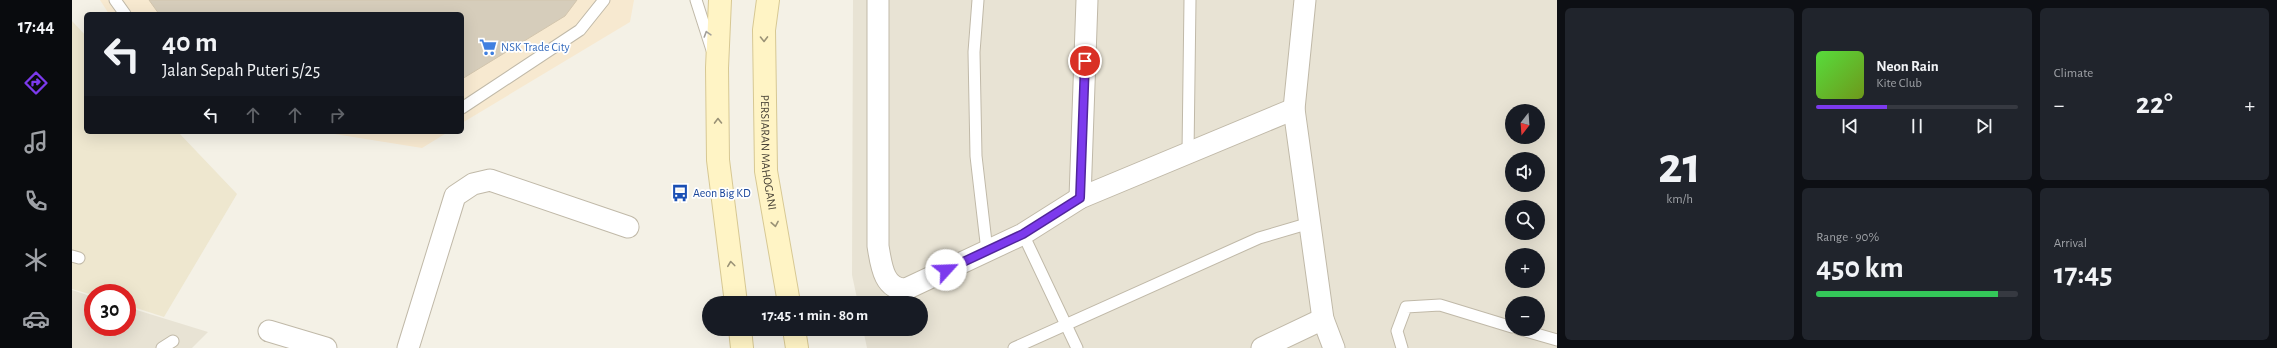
<!DOCTYPE html>
<html lang="en">
<head>
<meta charset="utf-8">
<style>
  :root { --surface:#171b24; --page:#20242c; --text:#f1f3f6; --muted:#9ea1a6; --line:#363941; --accent:#7c3aed }
  body { margin:0; font-family:"Alegreya Sans",sans-serif; background:var(--page); color:var(--text); height:100vh; display:flex; flex-direction:column; font-size:15px; white-space:nowrap }
  * { box-sizing:border-box; margin:0 }
  p { font-size:13px; color:var(--muted) }
  .icon { flex:none; width:22px; height:22px; fill:none; stroke:currentColor; stroke-width:2; stroke-linecap:round; stroke-linejoin:round }
  .map { position:relative; flex:1; overflow:hidden }
  .sheet { display:flex; flex-direction:column; gap:8px; padding:8px; background:#0d0f14; width:720px }
  .sheet>* { flex:none }
  .guide { position:absolute; left:12px; top:12px; width:380px; height:122px; border-radius:6px; box-shadow:0 4px 16px #0002; background:#171b24; color:var(--text); overflow:hidden }
  .needle { width:26px; rotate:197deg }
  .buttons { position:absolute; left:1433px; top:104px; display:grid; gap:8px }
  .buttons a { display:grid; place-items:center; width:40px; height:40px; border-radius:50%; background:var(--surface); box-shadow:0 4px 16px #0002; font-size:20px }
  .speed { position:absolute; left:12px; top:284px; display:flex; gap:8px; font-size:20px; font-weight:700; text-align:center }
  .speed>* { display:grid; place-content:center; width:52px; height:52px; border-radius:50%; background:var(--surface); box-shadow:0 4px 16px #0002; line-height:1 }
  .speed .limit { border:6px solid #d22; background:#fff; color:#111 }
  .pin { position:absolute; display:grid; place-items:center; width:34px; height:34px; color:#fff; margin:-17px; border:2px solid #fff; border-radius:50%; box-shadow:0 1px 4px #0007 }
  .me { position:absolute; width:44px; margin:-22px; rotate:65deg; stroke-linejoin:round; filter:drop-shadow(0 0 3px #0008) }
  .turn { display:flex; align-items:center; gap:14px; height:84px; padding:0 12px; font-size:18px }
  .turn .icon { width:52px; height:52px; stroke-width:2.5 }
  .turn b { display:block; font-size:28px; line-height:34px }
  .lanes { display:flex; align-items:center; height:38px; padding:0 12px; background:#0003; justify-content:center; gap:20px; direction:ltr }
  .lanes .off { opacity:.35 }
  .big { font-size:30px; font-weight:700; line-height:1.1 }
  .sheet .tile { flex:1; display:flex; flex-direction:column; justify-content:center; gap:6px; min-width:0; padding:0 14px; border-radius:6px; background:var(--page) }
  .sheet .dial { align-items:center; gap:0 }
  .dial b { font-size:52px; line-height:1 }
  .song { display:flex; align-items:center; gap:12px }
  .cover { width:48px; height:48px; border-radius:6px; background:linear-gradient(135deg,hsl(110 70% 55%),hsl(80 70% 35%)) }
  .played { height:4px; border-radius:2px; background:linear-gradient(90deg,var(--accent) 35%,var(--line) 35%) }
  .keys { display:flex; justify-content:space-around; direction:ltr }
  .heat { display:flex; justify-content:space-between; align-items:center; font-size:22px; direction:ltr }
  .charge { height:6px; border-radius:3px; background:linear-gradient(90deg,#34c759 90%,var(--line) 0) }
  .sheet .tiles { flex:1; display:grid; gap:8px; grid-template-columns:repeat(3,1fr) }
  .tile:first-child { grid-row:span 2 }
  .trip { position:absolute; left:630px; top:296px; width:226px; height:40px; border-radius:20px; background:var(--surface); box-shadow:0 4px 16px #0002; font-weight:700; line-height:40px; text-align:center }
  main { display:flex; flex:1; min-height:0 }
  .dock { display:flex; flex-direction:column; width:72px; justify-content:space-around; align-items:center; background:#090b0e; color:var(--muted) }
  .dock .icon { width:28px; height:28px }
  .dock .current { color:var(--accent) }
  .dock b { font-size:18px; color:var(--text) }
  .map>svg:first-child { display:block }
  .residential { fill:#e8e3d4; fill-rule:evenodd }
  .commercial { fill:#f7e9d0 }
  .education { fill:#eee7cf }
  .building { fill:#d6cdbb; stroke:#d2c5ad }
  .lines { fill:none; stroke-linecap:round; stroke-linejoin:round }
  .service-casing { stroke:#c0b9a8; stroke-width:13 }
  .minor-casing { stroke:#c0b9a8; stroke-width:23 }
  .secondary-casing { stroke:#d7c893; stroke-width:24 }
  .service { stroke:#fff; stroke-width:11 }
  .minor { stroke:#fff; stroke-width:21 }
  .secondary { stroke:#fff4c5; stroke-width:22 }
  .oneway { stroke:#a3a09a }
  .oneway2 { stroke:#9a9276 }
  .route-casing { stroke:#51269a; stroke-width:10 }
  .route { stroke:#7c3aed; stroke-width:7 }
  .labels { text-anchor:middle; dominant-baseline:central; stroke-width:3.5; stroke-linejoin:round; paint-order:stroke }
  .shop-label { font-size:12px; fill:#366cbe; stroke:#fff; text-anchor:start }
  .street-label { font-size:12px; fill:#474135; stroke:#fff }
  .transit-label { font-size:12px; fill:#164399; stroke:#fff; text-anchor:start }
</style>
</head>
<body>
<main>
<nav class="dock">
<b>17:44</b>
<svg class="icon current" aria-label="directions" viewBox="0 0 24 24"><path d="M12 3l9 9-9 9-9-9zM9 14v-3h6M13 9l2 2-2 2"/></svg>
<svg class="icon" aria-label="music" viewBox="0 0 24 24"><path d="M9 18V5l10-2v13"/><circle cx="6" cy="18" r="3"/><circle cx="16" cy="16" r="3"/></svg>
<svg class="icon" aria-label="phone" viewBox="0 0 24 24"><path d="M5 4h4l2 5-3 2q2 4 5 5l2-3 5 2v4C11 20 4 13 5 4z"/></svg>
<svg class="icon" aria-label="climate" viewBox="0 0 24 24"><path d="M12 3v18M4 7l16 10M4 17L20 7"/></svg>
<svg class="icon" aria-label="car" viewBox="0 0 24 24"><path d="M5 17H2v-5l4-1 3-4h7l3 4 3 1v5h-3M9 17h6M6 11h13"/><circle cx="7" cy="17" r="2"/><circle cx="17" cy="17" r="2"/></svg>
</nav>
<div class="map">
<svg width="1485" height="348" viewBox="0 0 1485 348">
  <rect width="100%" height="100%" fill="#f4f1e6"/>
  <g class="residential">
    <path d="M781,0H1485V348H795L791,329H849V303H786L780,275ZM1440,111H1466V137H1440ZM1440,159H1466V185H1440ZM1440,207H1466V233H1440ZM1440,255H1466V281H1440ZM1440,303H1466V329H1440Z"/>
    <polygon points="0,290 21,297 21,327 55,327 55,307 136,332 120,348 0,348"/>
  </g>
  <g class="commercial">
    <polygon points="28,0 562,0 558,22 390,123 390,14 37,14"/>
    <polygon points="250,132 376,132 350,148"/>
  </g>
  <polygon class="education" points="0,21 14,36 14,132 106,132 165,194 92,317 55,305 55,293 21,293 21,295 0,289"/>
  <polygon class="building" points="77,0 505,0 493,16 390,79 390,14 87,14"/>
  <g class="lines">
    <g class="service-casing">
      <g id="service">
        <polyline points="43,0 53,14"/>
        <polyline points="624,0 640,50"/>
        <polyline points="906,0 902,52 904,156 915,251"/>
        <polyline points="390,108 508,30 532,0"/>
        <polyline points="1116,153 1118,0"/>
        <polyline points="951,234 1005,348"/>
        <polyline points="0,256 7,258"/>
        <polyline points="1447,329 1485,340"/>
        <polyline points="90,348 101,341"/>
        <polyline points="942,348 1187,238 1238,223"/>
        <polyline points="1330,348 1325,331 1334,307 1368,305 1440,327"/>
      </g>
    </g>
    <g class="minor-casing">
      <g id="minor">
        <path d="M806,0V246C809,263 811,290 834,289L951,234L1008,198L1222,109"/>
        <polyline points="1233,0 1222,109 1251,319 1262,348"/>
        <polyline points="1008,198 1015,0"/>
        <polyline points="197,331 254,348"/>
        <polyline points="336,348 383,196 401,184 418,180 556,227"/>
        <polyline points="1190,348 1251,319"/>
      </g>
    </g>
    <g class="secondary-casing">
      <g id="secondary">
        <polyline points="648,0 645,68 646,160 664,303"/>
        <path id="s1" d="M696,0L692,30L694,171L717,303"/>
        <polyline points="668,329 670,348"/>
        <polyline points="722,329 725,348"/>
      </g>
    </g>
    <use href="#service" class="service"/>
    <use href="#minor" class="minor"/>
    <use href="#secondary" class="secondary"/>
  </g>
  <defs><path id="oneway-chevron" d="M-2-3.5L2.5 0L-2 3.5" fill="none" stroke-width="1.6" stroke-linecap="round" stroke-linejoin="round"/></defs>
  <use class="oneway" href="#oneway-chevron" transform="translate(635 34) rotate(-107)"/>
  <g class="oneway2">
    <use href="#oneway-chevron" transform="translate(692 39) rotate(89)"/>
    <use href="#oneway-chevron" transform="translate(646 121) rotate(-91)"/>
    <use href="#oneway-chevron" transform="translate(703 224) rotate(80)"/>
    <use href="#oneway-chevron" transform="translate(659 264) rotate(-97)"/>
  </g>
  <g class="lines">
    <g class="route-casing">
      <polyline id="route" points="874,270 951,234 1008,198 1013,61"/>
    </g>
    <use href="#route" class="route"/>
  </g>
  <defs>
    <g id="supermarket-bare" transform="scale(1.38)"><path d="M-6-5.5h2.5l.6 2H6L4.5 2H-2.5L-4.4-4H-6ZM-1.5 3.2a1.3 1.3 0 1 0 .1 0ZM3 3.2a1.3 1.3 0 1 0 .1 0Z" fill="#3f7fe0" stroke="#fff" stroke-width="2.5" paint-order="stroke"/></g>
    <g id="bus-bare" transform="scale(1.38)"><path d="M-5-6H5V4H4V6H2V4H-2V6H-4V4H-5ZM-3.5-4V0h7V-4ZM-3.5 1.2v1.5H-2V1.2ZM2 1.2v1.5H3.5V1.2Z" fill="#1a4fb4" stroke="#fff" stroke-width="2.5" paint-order="stroke"/></g>
  </defs>
  <g fill-rule="evenodd">
    <use href="#supermarket-bare" x="416" y="47"/>
    <use href="#bus-bare" x="608" y="193"/>
  </g>
  <g class="labels">
    <g class="shop-label">
      <text x="429" y="47">NSK Trade City</text>
    </g>
    <g class="street-label">
      <text stroke="none"><textPath href="#s1" startOffset="153">PERSIARAN MAHOGANI</textPath></text>
    </g>
    <g class="transit-label">
      <text x="621" y="193">Aeon Big KD</text>
    </g>
  </g>
</svg>
<div class="buttons">
<a><svg class="needle" viewBox="-14 -14 28 28"><path d="M0-13l5 13h-10z" fill="#e53935"/><path d="M0 13l5-13h-10z" fill="#9ea1a6"/></svg></a>
<a><svg class="icon" aria-label="sound" viewBox="0 0 24 24"><path d="M4 9h4l5-4v14l-5-4H4zM17 9q2 3 0 6"/></svg></a>
<a><svg class="icon" aria-label="search" viewBox="0 0 24 24"><circle cx="10" cy="10" r="6"/><path d="M15 15l6 6"/></svg></a>
<a>+</a>
<a>−</a>
</div>
<div class="speed"><div class="limit">30</div></div>
<div class="pin" style="left:1013px;top:61px;background:#d93025"><svg class="icon" aria-label="arrive" viewBox="0 0 24 24"><path d="M6 21V4h12l-3 4 3 4H6"/></svg></div>
<svg class="me" style="left:874px;top:270px" viewBox="-20 -20 40 40"><circle r="19" fill="#fff"/><path d="M0-13L10 11 0 6-10 11z" fill="#7c3aed"/></svg>
<div class="trip">17:45 · 1 min · 80 m</div>
<div class="guide">
<div class="turn"><svg class="icon" aria-label="left" viewBox="0 0 24 24"><path d="M17 20v-9H6M10 6l-5 5 5 5"/></svg><div><b>40 m</b>Jalan Sepah Puteri 5/25</div></div>
<div class="lanes"><svg class="icon" aria-label="left" viewBox="0 0 24 24"><path d="M17 20v-9H6M10 6l-5 5 5 5"/></svg><svg class="icon off" aria-label="ahead" viewBox="0 0 24 24"><path d="M12 20V5M6 11l6-6 6 6"/></svg><svg class="icon off" aria-label="ahead" viewBox="0 0 24 24"><path d="M12 20V5M6 11l6-6 6 6"/></svg><svg class="icon off" aria-label="right" viewBox="0 0 24 24"><path d="M7 20v-9h11M14 6l5 5-5 5"/></svg></div>
</div>
</div>
<section class="sheet">
<div class="tiles">
<div class="tile dial"><b>21</b><p>km/h</p></div>
<div class="tile">
<div class="song"><i class="cover"></i><div><b>Neon Rain</b><p>Kite Club</p></div></div>
<div class="played"></div>
<div class="keys"><svg class="icon" aria-label="previous" viewBox="0 0 24 24"><path d="M18 5L8 12l10 7zM5 5v14"/></svg><svg class="icon" aria-label="pause" viewBox="0 0 24 24"><path d="M8 5v14M16 5v14"/></svg><svg class="icon" aria-label="next" viewBox="0 0 24 24"><path d="M6 5l10 7-10 7zM19 5v14"/></svg></div>
</div>
<div class="tile"><p>Climate</p>
<div class="heat"><a>−</a><b class="big">22°</b><a>+</a></div>
</div>
<div class="tile"><p>Range · 90%</p><b class="big">450 km</b><div class="charge"></div></div>
<div class="tile"><p>Arrival</p><b class="big">17:45</b></div>
</div>
</section>
</main>
</body>
</html>
